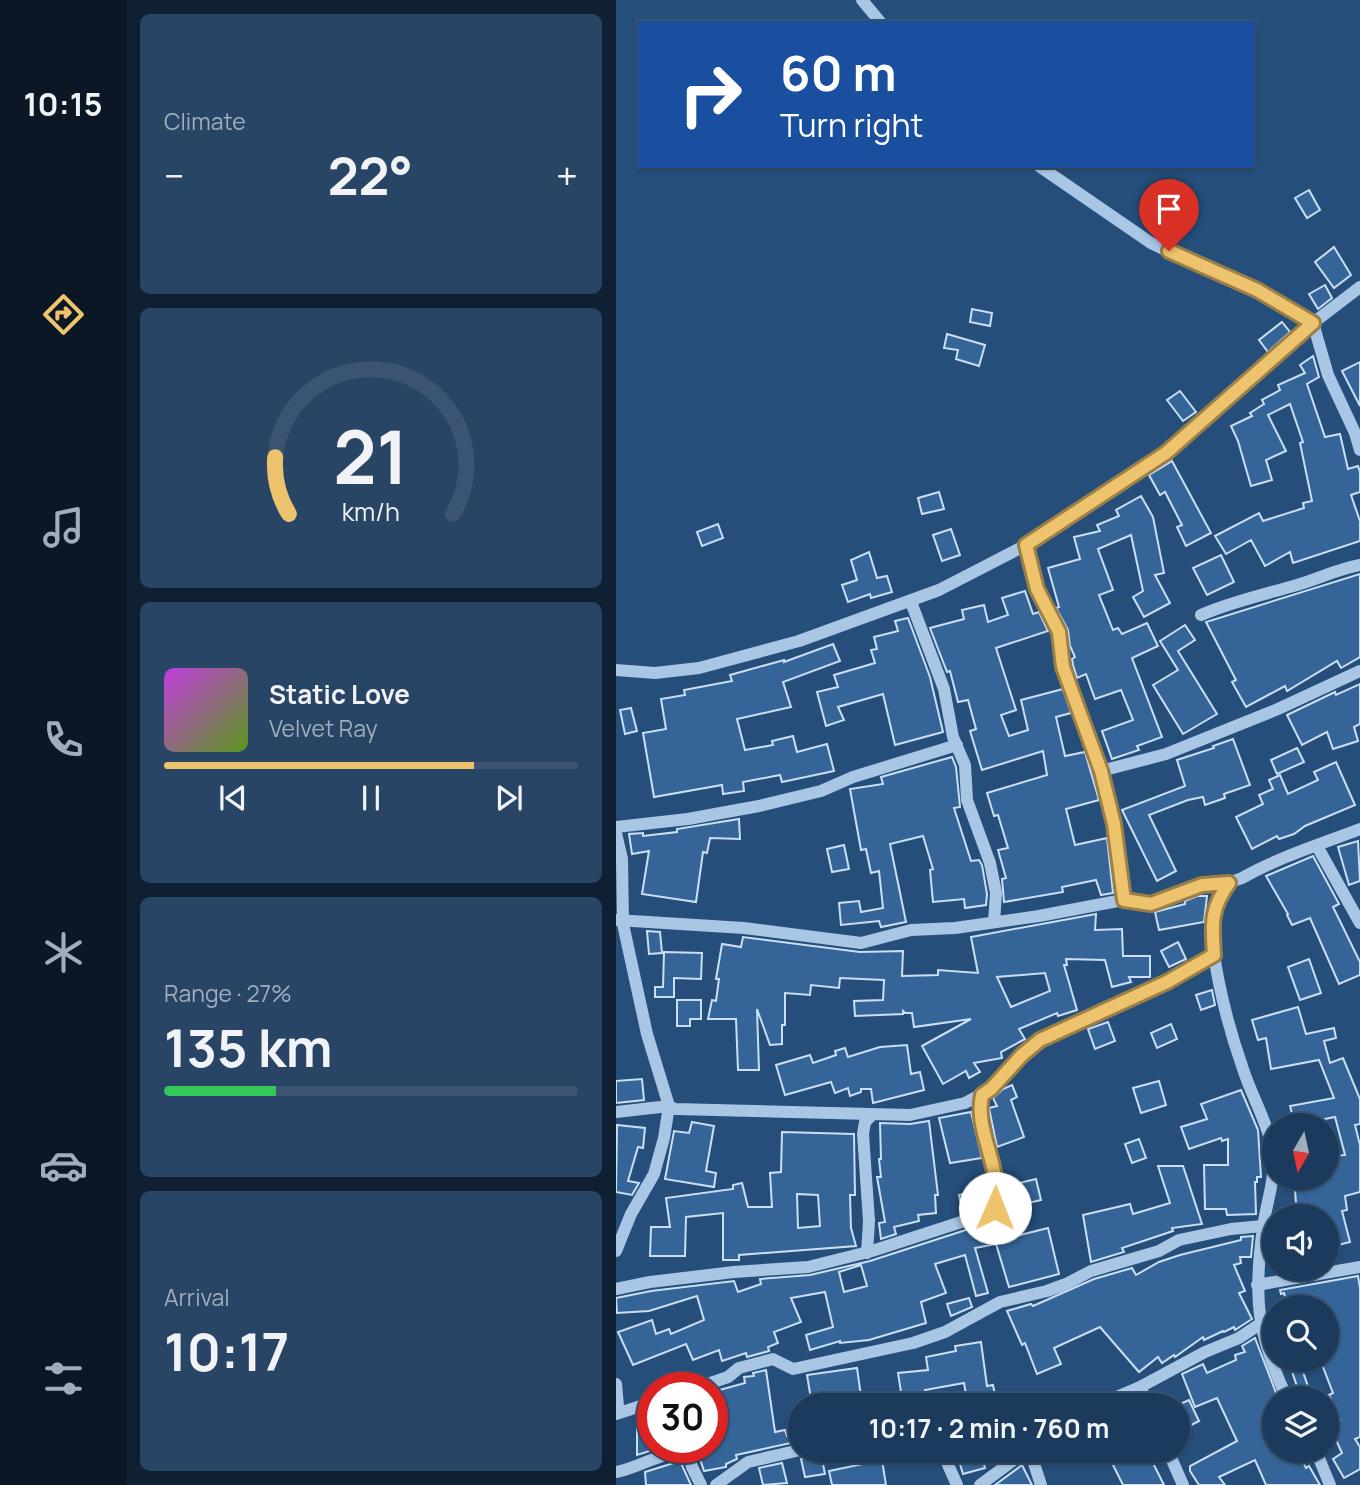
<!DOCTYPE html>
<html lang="en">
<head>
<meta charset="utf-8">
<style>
  :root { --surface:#1c3a5c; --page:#294565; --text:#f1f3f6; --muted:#a0adbb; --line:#3a5472; --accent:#eec36d }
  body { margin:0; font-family:Manrope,sans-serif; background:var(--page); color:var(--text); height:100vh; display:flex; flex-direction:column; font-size:26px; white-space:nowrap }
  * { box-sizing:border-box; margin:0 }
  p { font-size:23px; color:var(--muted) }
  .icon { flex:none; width:38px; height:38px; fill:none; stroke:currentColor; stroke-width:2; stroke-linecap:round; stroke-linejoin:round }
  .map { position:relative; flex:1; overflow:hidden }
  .details { display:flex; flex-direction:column; gap:14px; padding:14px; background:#0f2033; width:490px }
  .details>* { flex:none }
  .hud { position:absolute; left:21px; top:21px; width:618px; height:147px; border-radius:0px; box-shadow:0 2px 5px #0004,0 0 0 2px var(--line); background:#1a4fa0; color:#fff; overflow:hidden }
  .needle { width:46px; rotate:189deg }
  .controls { position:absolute; left:646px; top:1113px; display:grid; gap:14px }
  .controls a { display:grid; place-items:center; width:77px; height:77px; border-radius:50%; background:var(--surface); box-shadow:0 2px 5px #0004,0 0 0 2px var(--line); font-size:35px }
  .speed { position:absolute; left:21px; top:1372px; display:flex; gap:14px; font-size:35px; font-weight:700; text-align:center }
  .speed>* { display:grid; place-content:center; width:91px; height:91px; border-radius:50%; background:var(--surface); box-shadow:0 2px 5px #0004,0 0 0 2px var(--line); line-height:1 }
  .speed .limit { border:10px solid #d22; background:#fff; color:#111 }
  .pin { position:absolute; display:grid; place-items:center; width:60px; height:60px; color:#fff; margin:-72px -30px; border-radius:50% 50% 50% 0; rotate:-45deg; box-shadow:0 0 7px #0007 }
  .pin .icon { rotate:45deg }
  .me { position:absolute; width:77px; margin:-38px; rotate:1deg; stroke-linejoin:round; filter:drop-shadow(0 0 5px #0008) }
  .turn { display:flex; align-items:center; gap:24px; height:147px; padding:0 28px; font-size:32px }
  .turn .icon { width:91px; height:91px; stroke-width:2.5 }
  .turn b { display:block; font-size:49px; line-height:60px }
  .big { font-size:52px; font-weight:700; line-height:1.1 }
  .details .widget { flex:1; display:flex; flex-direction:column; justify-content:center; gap:10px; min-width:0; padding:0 24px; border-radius:10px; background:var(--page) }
  .details .dial { align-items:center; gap:0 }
  .dial svg { height:182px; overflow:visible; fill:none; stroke:var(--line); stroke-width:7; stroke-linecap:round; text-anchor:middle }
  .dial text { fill:var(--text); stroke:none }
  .song { display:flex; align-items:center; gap:21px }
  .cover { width:84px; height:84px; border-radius:10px; background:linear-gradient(135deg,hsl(290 70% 55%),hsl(90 70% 35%)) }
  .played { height:7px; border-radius:4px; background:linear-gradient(90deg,var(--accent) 75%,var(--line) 75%) }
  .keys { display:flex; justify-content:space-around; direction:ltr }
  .heat { display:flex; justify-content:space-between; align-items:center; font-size:38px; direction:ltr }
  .charge { height:10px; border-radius:5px; background:linear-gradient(90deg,#34c759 27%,var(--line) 0) }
  .trip { position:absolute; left:172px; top:1393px; width:402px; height:70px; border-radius:35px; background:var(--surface); box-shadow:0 2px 5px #0004,0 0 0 2px var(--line); font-weight:700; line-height:70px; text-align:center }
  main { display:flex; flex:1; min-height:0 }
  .menu { display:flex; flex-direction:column; width:126px; justify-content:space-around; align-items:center; background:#0b1725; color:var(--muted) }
  .menu .icon { width:49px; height:49px }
  .menu .on { color:var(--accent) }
  .menu b { font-size:32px; color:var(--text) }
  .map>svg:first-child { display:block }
  .building { fill:#356598; stroke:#cbdff4; stroke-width:2; fill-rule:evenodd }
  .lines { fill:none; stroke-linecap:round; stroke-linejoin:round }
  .minor { stroke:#a9c6e5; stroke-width:12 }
  .route-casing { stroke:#9b7f47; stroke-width:18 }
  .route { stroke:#eec36d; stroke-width:12 }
</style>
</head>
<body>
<main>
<nav class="menu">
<b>10:15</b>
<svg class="icon on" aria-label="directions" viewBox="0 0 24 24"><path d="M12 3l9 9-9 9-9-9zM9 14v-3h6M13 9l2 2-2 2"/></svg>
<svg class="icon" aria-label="music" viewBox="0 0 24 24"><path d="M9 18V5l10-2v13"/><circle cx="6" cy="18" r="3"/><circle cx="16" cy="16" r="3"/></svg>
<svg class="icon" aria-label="phone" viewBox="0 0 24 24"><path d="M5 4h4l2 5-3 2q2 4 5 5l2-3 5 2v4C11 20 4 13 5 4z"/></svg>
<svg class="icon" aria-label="climate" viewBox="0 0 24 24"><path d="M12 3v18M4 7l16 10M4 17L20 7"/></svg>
<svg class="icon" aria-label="car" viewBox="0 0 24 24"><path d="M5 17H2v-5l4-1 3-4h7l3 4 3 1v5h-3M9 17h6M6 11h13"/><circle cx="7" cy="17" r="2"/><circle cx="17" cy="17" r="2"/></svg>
<svg class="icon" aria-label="filters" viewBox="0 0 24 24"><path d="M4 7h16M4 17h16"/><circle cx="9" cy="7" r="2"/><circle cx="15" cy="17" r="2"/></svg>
</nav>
<section class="details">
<div class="widget"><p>Climate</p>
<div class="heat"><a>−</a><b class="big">22°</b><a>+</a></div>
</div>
<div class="widget dial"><svg viewBox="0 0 100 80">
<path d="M14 69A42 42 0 1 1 86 69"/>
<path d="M14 69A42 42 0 0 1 8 44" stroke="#eec36d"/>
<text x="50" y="56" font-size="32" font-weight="700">21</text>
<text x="50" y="72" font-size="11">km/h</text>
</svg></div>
<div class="widget">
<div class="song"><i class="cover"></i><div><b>Static Love</b><p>Velvet Ray</p></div></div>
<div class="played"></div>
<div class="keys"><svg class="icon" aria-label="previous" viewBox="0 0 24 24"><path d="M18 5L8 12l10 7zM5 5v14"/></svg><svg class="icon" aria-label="pause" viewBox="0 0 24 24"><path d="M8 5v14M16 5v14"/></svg><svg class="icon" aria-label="next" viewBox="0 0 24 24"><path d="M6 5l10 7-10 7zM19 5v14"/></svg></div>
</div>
<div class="widget"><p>Range · 27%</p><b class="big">135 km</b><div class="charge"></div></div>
<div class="widget"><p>Arrival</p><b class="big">10:17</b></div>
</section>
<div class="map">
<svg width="744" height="1485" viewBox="0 0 744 1485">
  <rect width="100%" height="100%" fill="#254e7b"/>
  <g class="building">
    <polygon points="693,190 704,210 691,218 679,198"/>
    <polygon points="718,247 735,275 718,288 699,262"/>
    <polygon points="709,285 716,298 702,309 693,294"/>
    <polygon points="356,309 376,313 374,326 354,322"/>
    <polygon points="666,322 674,332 652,352 643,340"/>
    <polygon points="331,334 369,345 363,366 340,359 342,350 328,348"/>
    <polygon points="697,356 703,377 691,384 709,437 724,434 732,469 742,466 744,472 744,492 735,495 744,521 744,541 677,563 674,552 649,566 635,540 610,554 599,536 643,513 647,521 688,508 687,503 696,501 684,443 687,442 674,404 652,415 670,451 650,460 656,480 635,486 622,441 615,426 636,416 634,413 648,404 646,400 664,390 662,385 689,373 684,365"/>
    <polygon points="744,362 744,406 726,371"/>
    <polygon points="564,391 580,412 567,421 551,400"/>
    <polygon points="556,461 595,533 570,546 561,527 566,525 549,492 544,495 533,475"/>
    <polygon points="323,492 328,509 306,514 302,498"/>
    <polygon points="525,496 537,517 548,573 539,575 554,603 528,617 517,597 527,591 515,535 482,549 497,590 483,595 497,630 502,628 506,634 531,623 542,646 516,658 546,737 521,746 523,750 496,759 486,731 517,720 505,690 479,699 470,674 461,678 457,665 456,659 459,657 454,646 452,630 440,608 443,607 432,568 464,559 458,537 484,531 481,525 503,516 500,510"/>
    <polygon points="102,524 107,538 86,546 81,532"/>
    <polygon points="335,529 344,555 326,561 317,535"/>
    <polygon points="253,552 261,578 271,576 276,592 255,598 254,594 232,602 226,585 241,580 235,560"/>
    <polygon points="605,555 618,582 591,595 577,568"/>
    <polygon points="744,574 744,657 725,668 721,661 671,691 669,686 630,707 616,682 620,680 590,622"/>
    <polygon points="409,591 417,614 423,612 432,631 380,648 400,710 385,715 393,736 412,730 405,700 447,689 455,713 440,717 449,756 469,752 483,800 450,809 459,845 491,838 497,893 485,895 480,880 446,887 447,892 388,902 386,879 390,878 382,850 392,848 382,815 378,816 371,793 431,775 427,751 366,770 354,731 360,729 352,700 342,702 334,671 331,672 314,628 348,619 346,610 368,605 372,622 392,615 386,598"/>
    <polygon points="292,618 314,677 327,732 279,745 267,694 222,707 228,720 210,726 201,692 222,687 218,675 259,663 255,650 261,649 258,637 282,631 279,621"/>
    <polygon points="569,625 579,640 562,651 601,714 567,734 537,685 562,670 544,641"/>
    <polygon points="217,644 224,661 167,682 175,707 121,719 129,750 157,745 156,741 177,736 181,752 211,744 218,771 166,782 164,775 127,782 128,791 107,794 106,785 38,797 27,733 50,729 45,699 69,695 68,690 116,681 114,675 168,660 168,662"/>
    <polygon points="744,684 744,724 738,727 742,741 717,749 711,732 686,745 671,715 719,692 720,695"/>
    <polygon points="15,708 21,731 9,734 4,710"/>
    <polygon points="617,739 634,785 608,794 609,798 589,805 587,797 572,800 533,815 560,871 541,881 506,810 569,786 561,760 598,748 597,746"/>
    <polygon points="681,748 688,762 661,774 655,760"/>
    <polygon points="336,757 340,767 344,807 338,808 355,861 363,860 366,865 371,894 370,905 349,908 348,899 317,902 314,870 317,869 307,836 274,844 290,922 265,927 263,921 225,925 223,903 243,901 245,912 267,908 263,871 255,873 250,849 245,850 234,789 267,784 265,777"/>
    <polygon points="720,762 739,805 689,826 678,834 663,839 661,836 636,849 620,817 647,804 643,795 657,789 653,780 664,775 672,794 702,780 698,772"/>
    <polygon points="123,819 124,839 94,838 91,853 87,852 80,902 26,894 33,851 16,854 13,834 27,833 27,836 61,832 61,829"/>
    <polygon points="742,841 744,881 733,885 722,847"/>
    <polygon points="228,845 233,869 216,872 211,849"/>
    <polygon points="697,856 723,904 717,907 744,962 744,975 723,984 694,918 676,925 671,915 672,914 650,876"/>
    <polygon points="581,896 591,896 588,922 543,930 539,912 569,904 569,901"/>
    <path d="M480,914L479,930L506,929L507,956H534V977H513L515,982L496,987L489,960L450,959L451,965H448L461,1010L442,1016L441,1013L403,1029L409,1039L385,1052L386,1058L358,1063L364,1072L353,1078L350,1071L327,1084L306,1046L355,1019L298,1027L296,1013H289L287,1011V1014L239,1016L238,1001L267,1000L268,980L224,978L223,988L195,985L194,995L169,993V1025H166V1044L154,1045L141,1009L143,1070H122L120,1019H92L96,1000L100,1001L103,979H100L106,944L125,947L127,937L244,952L287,951L286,976L322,975V970L362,973L355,937ZM429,973L434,991L395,1007L381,977Z"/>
    <polygon points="31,931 44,932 46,953 33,954"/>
    <polygon points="562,942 570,959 553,967 545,951"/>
    <polygon points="48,952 86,953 85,979 58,978 58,997 39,997 39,987 47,987"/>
    <polygon points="693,959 705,993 684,1000 672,967"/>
    <polygon points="596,990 599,1005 585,1010 580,995"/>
    <polygon points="61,1000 85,1000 85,1019 74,1019 74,1026 61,1026"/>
    <polygon points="682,1007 690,1034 718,1028 720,1038 708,1041 714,1063 727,1058 744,1099 744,1124 739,1125 744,1145 744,1192 729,1196 731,1210 726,1211 734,1242 710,1248 710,1213 681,1216 678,1178 710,1178 710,1157 729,1155 719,1117 679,1125 674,1106 718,1098 703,1060 655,1069 650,1038 642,1040 636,1020"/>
    <polygon points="492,1022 499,1041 479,1049 472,1029"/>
    <polygon points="555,1024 561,1039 541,1048 535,1033"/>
    <polygon points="291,1045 295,1074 304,1072 308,1090 257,1103 255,1089 245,1089 245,1092 234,1096 232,1088 219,1093 215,1082 169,1095 160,1065 194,1055 197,1063 220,1055 219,1051 229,1048 232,1057 264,1047"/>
    <polygon points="26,1079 28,1100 0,1103 0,1081"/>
    <polygon points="543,1081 550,1105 525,1113 517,1088"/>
    <polygon points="396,1085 401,1097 395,1100 408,1137 381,1147 373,1108 381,1106 377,1098 387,1089"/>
    <polygon points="625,1090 642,1130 645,1177 641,1177 641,1182 639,1182 640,1214 611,1215 610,1209 589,1209 588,1165 612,1165 612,1139 606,1141 605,1138 573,1149 565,1127 591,1119 585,1104"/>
    <polygon points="355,1112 366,1158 334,1163 323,1118"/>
    <polygon points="313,1121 322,1195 319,1195 320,1213 302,1215 303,1221 278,1227 280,1234 265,1239 263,1223 269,1222 261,1177 265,1177 263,1159 265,1159 264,1123 294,1124"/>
    <polygon points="76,1122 98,1126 90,1171 100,1173 98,1187 49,1179 58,1131 73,1133"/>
    <polygon points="1,1125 29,1128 27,1148 22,1147 12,1181 23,1183 16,1195 0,1192"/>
    <path d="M166,1132L238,1134L239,1195H234L235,1228L240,1246L123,1255V1260H107V1213L70,1217L69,1256H34L35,1227H54L50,1198L117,1189V1185L126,1183L132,1207H156L154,1173L165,1172ZM181,1194L202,1195L204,1226L182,1228Z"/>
    <polygon points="523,1139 530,1158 516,1163 509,1144"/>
    <polygon points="542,1166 567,1166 586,1224 556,1228 557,1231 506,1248 508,1252 475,1262 467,1215 514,1204 517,1214 554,1203"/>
    <polygon points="420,1179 425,1200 400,1206 395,1185"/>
    <polygon points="372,1188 369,1203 346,1209 343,1195"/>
    <path d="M400,1218L404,1235L432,1228L443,1274L393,1287L380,1244L359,1248L372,1293L360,1296L349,1255L319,1264L330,1293L305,1302L310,1323L253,1340L224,1343V1341L194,1350L190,1335L217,1327L209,1292L175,1298L185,1322L158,1332L162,1343L152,1347L153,1351L131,1357L130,1353L106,1361L103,1350L77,1360L70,1344L17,1365L2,1332L36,1320L40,1334L53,1329L55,1334L88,1320L81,1296L33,1311L1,1313L0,1298L35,1291L118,1281L122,1292L145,1284L144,1279L194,1275L254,1261L359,1227ZM245,1265L251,1286L228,1292L223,1272Z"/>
    <polygon points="637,1236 635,1257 624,1257 625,1263 618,1265 629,1291 623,1293 636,1319 619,1330 618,1327 608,1332 607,1331 588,1340 587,1337 559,1357 558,1355 546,1363 542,1357 523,1372 484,1327 438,1348 445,1364 421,1374 409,1343 406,1345 391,1311 415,1304 417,1306 478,1279 516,1268 520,1275 543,1262 564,1255 625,1240 625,1237"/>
    <polygon points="742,1276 744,1288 744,1437 739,1439 744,1447 744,1469 728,1478 717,1459 726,1453 713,1425 724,1420 713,1395 717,1393 705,1362 686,1369 696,1398 685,1398 672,1360 710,1360 710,1307 672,1307 668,1293 665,1294 664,1290"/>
    <polygon points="353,1298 356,1307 335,1316 331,1304"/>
    <polygon points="639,1338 662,1398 658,1398 658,1451 682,1451 690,1468 693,1466 704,1485 650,1485 639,1460 603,1477 609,1485 583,1485 574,1471 574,1466 621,1441 601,1398 579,1407 566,1374 587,1364 591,1373 620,1360 619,1355 629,1352 626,1346"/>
    <polygon points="365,1342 371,1386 377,1385 380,1400 352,1405 348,1383 309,1390 311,1405 287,1405 282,1373 312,1370 310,1357 340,1351 339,1346"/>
    <polygon points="241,1368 245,1396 215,1400 216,1405 196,1405 191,1375"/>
    <polygon points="150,1370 159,1432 169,1430 171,1436 184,1433 184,1441 120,1455 121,1459 110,1464 110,1467 88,1471 82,1453 86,1452 85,1448 96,1447 96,1392 129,1383 128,1377 138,1376 137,1373"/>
    <polygon points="573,1400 583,1421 562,1432 562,1405"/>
    <polygon points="31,1413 37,1413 37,1447 43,1448 21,1455 21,1417"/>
    <polygon points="350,1451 390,1451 367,1460 369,1468 347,1474 341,1454"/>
    <polygon points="490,1451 531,1451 548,1485 507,1485"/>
    <polygon points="205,1454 209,1474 189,1477 185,1459"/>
    <polygon points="266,1460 270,1485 216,1485 213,1471"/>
    <polygon points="64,1461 75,1485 30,1485 29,1472"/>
    <polygon points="166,1463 171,1483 147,1485 143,1468"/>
    <polygon points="406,1465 416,1485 379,1485"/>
  </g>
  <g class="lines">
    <g class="minor">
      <polyline points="246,0 265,23"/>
      <polyline points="423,166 535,243 589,269 641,290 697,323 712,375 739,433 744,450"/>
      <polyline points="410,545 420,589 443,632 448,667 485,771 550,754 662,709 744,671"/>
      <polyline points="295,602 328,689 337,737 349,765 351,800 374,863 380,893 378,922"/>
      <path d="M585,615C614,602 650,594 681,585C702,579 722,569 744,565"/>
      <polyline points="0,670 39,673 83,668 183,641 323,590 410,545 550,453 697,323 744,287"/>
      <polyline points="485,771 498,823 507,900"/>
      <polyline points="0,827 72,819 143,806 205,791 237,777 341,745"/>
      <polyline points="0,833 6,859 7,924 31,1034 53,1106 48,1138 38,1174 15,1214 0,1251"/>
      <polyline points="701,846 744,923"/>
      <polyline points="0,920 128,928 245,943 295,930 339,928 423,916 507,900 535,904 586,885 613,883"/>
      <polyline points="0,1112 53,1106 59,1109 294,1115 349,1103 375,1089 406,1055 424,1040 551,982 598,955"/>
      <polyline points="251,1253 253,1221 247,1134 249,1122 256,1115"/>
      <polyline points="641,1285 744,1267"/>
      <polyline points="0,1289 34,1282 118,1272 192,1267 256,1251 376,1212 381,1195 381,1184 364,1114 366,1095"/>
      <polyline points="0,1384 2,1406 0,1411"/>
      <polyline points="524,1387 532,1405"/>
      <polyline points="80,1388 112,1377 123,1368 157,1359 177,1369 297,1343 329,1332 384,1302 431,1291 450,1284 475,1271 543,1251 563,1240 615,1229 647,1226"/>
      <path d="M671,1398C641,1335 637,1297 647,1228C650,1203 660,1179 657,1154C653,1125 636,1097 627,1069C614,1032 584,932 602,898C604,894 609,888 612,885C615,881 621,880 626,878C663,857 705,844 744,829"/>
      <polyline points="482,1405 524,1387 589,1352 623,1338 644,1324"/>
      <polyline points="0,1414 37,1402"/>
      <polyline points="326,1451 341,1485"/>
      <polyline points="414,1451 425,1485"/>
      <polyline points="552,1451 567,1485"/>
      <polyline points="700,1451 714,1485"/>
      <path d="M0,1472C24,1468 48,1449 73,1453L76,1467L85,1485"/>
      <polyline points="100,1485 132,1462 184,1450"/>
      <polyline points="364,1485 410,1451"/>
    </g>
  </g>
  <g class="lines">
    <g class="route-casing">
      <path id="route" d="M379,1208C387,1167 358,1132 366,1095L375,1089L406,1055L424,1040L551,982L598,955C596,924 594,909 613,883L586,885L535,904L508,900L498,824L485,771L447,667L443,632L421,589L410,545L550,453L697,323L641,290L553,251"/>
    </g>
    <use href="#route" class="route"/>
  </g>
</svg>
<div class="controls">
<a><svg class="needle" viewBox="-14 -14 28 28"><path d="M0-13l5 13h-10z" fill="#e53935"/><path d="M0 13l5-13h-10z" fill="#a0adbb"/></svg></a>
<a><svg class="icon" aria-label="sound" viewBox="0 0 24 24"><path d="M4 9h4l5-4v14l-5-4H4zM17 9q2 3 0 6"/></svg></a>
<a><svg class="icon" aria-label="search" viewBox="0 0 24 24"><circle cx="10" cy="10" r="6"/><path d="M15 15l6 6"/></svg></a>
<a><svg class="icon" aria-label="layers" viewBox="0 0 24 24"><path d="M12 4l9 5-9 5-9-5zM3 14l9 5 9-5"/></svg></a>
</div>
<div class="speed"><div class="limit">30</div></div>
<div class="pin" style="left:553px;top:251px;background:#d93025"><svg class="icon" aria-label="arrive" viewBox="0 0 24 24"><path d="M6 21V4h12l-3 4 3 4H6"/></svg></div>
<svg class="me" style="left:379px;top:1208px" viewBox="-20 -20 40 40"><circle r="19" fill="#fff"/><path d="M0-13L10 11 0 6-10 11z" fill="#eec36d"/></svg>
<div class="trip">10:17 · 2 min · 760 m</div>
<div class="hud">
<div class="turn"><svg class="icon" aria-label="right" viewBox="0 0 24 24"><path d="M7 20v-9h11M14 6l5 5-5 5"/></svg><div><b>60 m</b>Turn right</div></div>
</div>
</div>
</main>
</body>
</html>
